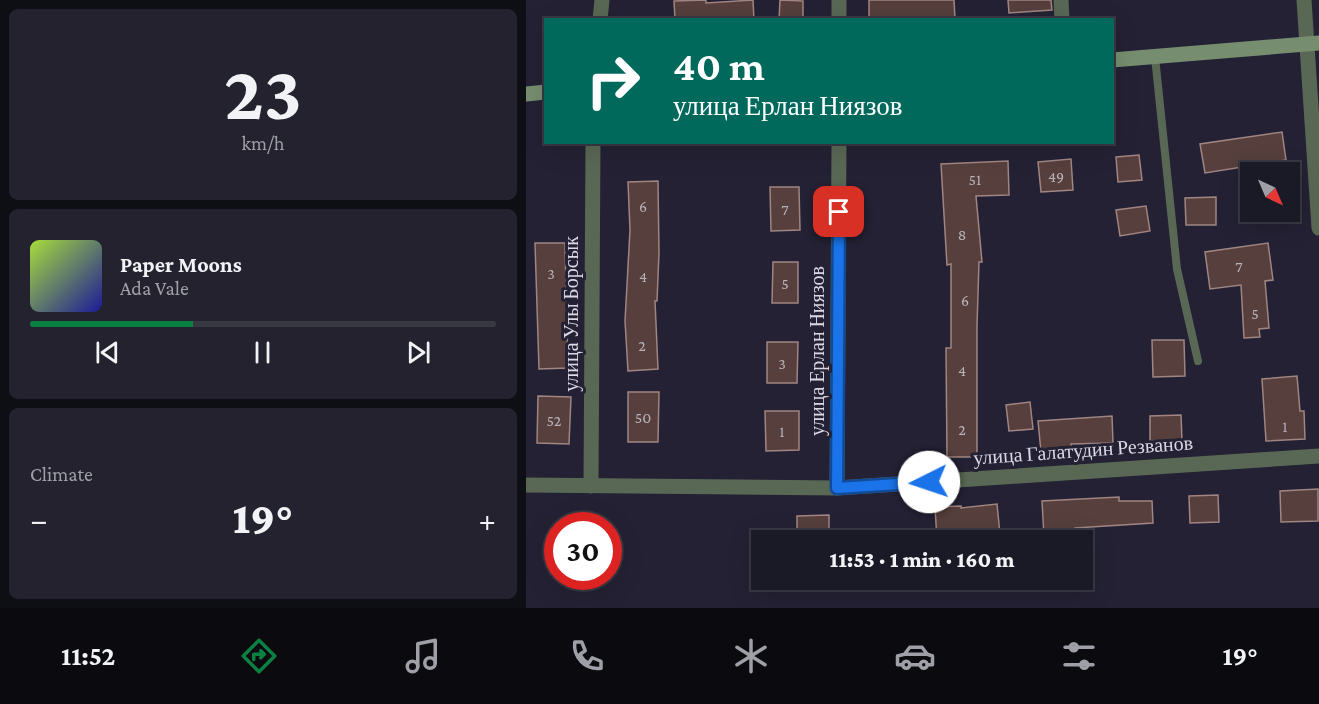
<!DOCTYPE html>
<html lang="en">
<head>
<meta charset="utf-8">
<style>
  :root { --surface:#1a1926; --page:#23222e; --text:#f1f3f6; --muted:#9fa0a7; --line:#383843; --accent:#0b8043 }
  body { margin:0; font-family:"Crimson Pro",serif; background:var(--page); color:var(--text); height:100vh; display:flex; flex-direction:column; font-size:22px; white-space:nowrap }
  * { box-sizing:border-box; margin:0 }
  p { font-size:20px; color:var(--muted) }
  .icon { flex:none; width:33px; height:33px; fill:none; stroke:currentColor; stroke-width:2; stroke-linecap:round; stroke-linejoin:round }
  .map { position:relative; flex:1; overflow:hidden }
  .side { display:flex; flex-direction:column; gap:9px; padding:9px; background:#0e0e15; width:526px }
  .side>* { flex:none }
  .guide { position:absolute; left:18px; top:18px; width:570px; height:126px; border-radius:0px; box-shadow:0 6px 24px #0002,0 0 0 2px var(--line); background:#00695c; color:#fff; overflow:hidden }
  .needle { width:39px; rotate:136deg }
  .controls { position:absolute; left:714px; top:162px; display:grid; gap:12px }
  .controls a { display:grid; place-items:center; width:60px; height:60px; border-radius:0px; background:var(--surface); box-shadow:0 6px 24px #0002,0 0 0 2px var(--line); font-size:30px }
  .speed { position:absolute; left:18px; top:512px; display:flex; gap:12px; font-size:30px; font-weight:700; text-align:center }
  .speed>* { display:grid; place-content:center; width:78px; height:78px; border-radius:50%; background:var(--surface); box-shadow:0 6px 24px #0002,0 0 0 2px var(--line); line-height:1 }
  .speed .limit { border:9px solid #d22; background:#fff; color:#111 }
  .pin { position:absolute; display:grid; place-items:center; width:51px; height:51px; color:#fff; margin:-26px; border-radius:12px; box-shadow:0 3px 9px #0006 }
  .me { position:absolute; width:66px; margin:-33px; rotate:266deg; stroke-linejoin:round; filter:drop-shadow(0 0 4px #0008) }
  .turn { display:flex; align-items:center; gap:21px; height:126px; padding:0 30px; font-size:27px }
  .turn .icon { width:78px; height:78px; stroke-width:2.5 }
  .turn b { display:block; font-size:42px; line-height:51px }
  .big { font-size:45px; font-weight:800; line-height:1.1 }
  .side .tile { flex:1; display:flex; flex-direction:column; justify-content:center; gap:9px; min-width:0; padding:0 21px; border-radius:9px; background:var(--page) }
  .side .dial { align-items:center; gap:0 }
  .dial b { font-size:78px; line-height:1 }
  .song { display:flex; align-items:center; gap:18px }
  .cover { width:72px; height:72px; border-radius:9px; background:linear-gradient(135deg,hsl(80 70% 55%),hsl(240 70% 35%)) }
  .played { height:6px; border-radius:3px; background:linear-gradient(90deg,var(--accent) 35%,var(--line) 35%) }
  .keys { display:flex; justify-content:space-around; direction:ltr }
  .heat { display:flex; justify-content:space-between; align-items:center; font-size:33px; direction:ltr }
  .trip { position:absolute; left:225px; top:530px; width:342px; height:60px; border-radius:0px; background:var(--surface); box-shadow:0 6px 24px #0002,0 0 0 2px var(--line); font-weight:800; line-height:60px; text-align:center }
  .tab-bar { display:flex; height:96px; justify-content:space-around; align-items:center; background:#0a0a0f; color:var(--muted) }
  .tab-bar .icon { width:42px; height:42px }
  .tab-bar .current { color:var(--accent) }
  .tab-bar b { font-size:27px; color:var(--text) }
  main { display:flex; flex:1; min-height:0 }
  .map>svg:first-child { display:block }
  .building { fill:#563f3c; stroke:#a08582; stroke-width:1.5 }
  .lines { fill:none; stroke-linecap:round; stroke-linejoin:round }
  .lane { stroke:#596854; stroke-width:8 }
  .street { stroke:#596854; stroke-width:15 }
  .secondary { stroke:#768e6f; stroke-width:15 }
  .route-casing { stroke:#114b97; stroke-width:15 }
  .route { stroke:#1a73e8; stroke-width:10 }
  .labels { text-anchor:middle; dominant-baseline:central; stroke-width:6; stroke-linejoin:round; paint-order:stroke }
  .number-label { font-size:16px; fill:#b8b2ba }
  .street-label { font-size:20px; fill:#d9d8e4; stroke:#232133 }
</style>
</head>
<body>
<main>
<section class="side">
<div class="tile dial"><b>23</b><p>km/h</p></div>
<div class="tile">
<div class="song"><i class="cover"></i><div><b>Paper Moons</b><p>Ada Vale</p></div></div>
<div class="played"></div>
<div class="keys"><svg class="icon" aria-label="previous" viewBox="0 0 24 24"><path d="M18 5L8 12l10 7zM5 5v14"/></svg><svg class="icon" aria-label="pause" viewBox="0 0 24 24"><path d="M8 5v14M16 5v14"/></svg><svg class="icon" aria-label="next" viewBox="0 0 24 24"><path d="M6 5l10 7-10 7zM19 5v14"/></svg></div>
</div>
<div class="tile"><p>Climate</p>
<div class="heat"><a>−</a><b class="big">19°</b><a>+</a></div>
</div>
</section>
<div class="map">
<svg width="793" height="608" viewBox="0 0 793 608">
  <rect width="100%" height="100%" fill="#232133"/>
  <g class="building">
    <polygon points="180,0 180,3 227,0 228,20 149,20 148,1"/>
    <polygon points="254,0 277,1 277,20 253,20"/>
    <polygon points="343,0 428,0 429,18 343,20"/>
    <polygon points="482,0 525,0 526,10 483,13"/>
    <polygon points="756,132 760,160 679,173 674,144"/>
    <polygon points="613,155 616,180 592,182 590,157"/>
    <polygon points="545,159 547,190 515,192 512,162"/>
    <polygon points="482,161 483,195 450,196 456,262 453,262 451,326 451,457 421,457 420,348 425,348 425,264 421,265 415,164"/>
    <polygon points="132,181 133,253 131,301 129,301 132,369 102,371 99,321 104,230 102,182"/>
    <polygon points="244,187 273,187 274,230 245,231"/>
    <polygon points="690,197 690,225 660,225 659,198"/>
    <polygon points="620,206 624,231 594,236 590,210"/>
    <polygon points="9,243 39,243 42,368 13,369"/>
    <polygon points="742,243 747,280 739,281 743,328 733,329 734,337 718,338 715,285 684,289 679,252"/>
    <polygon points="247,262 272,262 272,303 246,303"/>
    <polygon points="626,340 658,340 659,376 627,377"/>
    <polygon points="241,342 272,342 271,383 241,383"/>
    <polygon points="771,376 774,411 778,411 779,439 740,441 736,379"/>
    <polygon points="102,392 133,392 132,442 102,442"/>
    <polygon points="12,396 45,397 43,444 11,443"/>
    <polygon points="504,402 507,429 483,431 480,405"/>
    <polygon points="239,411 273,411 273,450 240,451"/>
    <polygon points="655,415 656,441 624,442 624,416"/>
    <polygon points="586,416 587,443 545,444 546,449 515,452 512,421"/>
    <polygon points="792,489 792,521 755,522 754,491"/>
    <polygon points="692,495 693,522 664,523 663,496"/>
    <polygon points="593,497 593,501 626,501 627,523 549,528 549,535 518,537 516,501"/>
    <polygon points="471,504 474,534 437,540 411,540 409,507 435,506 435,508"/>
    <polygon points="303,515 303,540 271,540 271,516"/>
  </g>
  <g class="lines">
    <polyline class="lane" points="629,57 651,269 672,361"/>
    <g class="street">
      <polyline points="313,0 313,20"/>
      <polyline points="535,0 536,20"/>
      <polyline points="778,0 793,228"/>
      <polyline points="74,20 76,0"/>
      <polyline points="0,485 311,488 793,456"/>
      <polyline points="65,486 67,142"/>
      <polyline points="311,488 313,142"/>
    </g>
    <g class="secondary">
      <polyline points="586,60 793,43"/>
      <polyline points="0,94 20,92"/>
    </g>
  </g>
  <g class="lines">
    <g class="route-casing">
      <polyline id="route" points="313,212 311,488 403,482"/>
    </g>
    <use href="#route" class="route"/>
  </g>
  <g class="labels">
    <g class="number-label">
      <text x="530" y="176">49</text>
      <text x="449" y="179">51</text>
      <text x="117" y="206">6</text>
      <text x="259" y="209">7</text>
      <text x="436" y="234">8</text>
      <text x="713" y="266">7</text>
      <text x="25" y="273">3</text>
      <text x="117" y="276">4</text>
      <text x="259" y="283">5</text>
      <text x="439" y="300">6</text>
      <text x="729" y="313">5</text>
      <text x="116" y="345">2</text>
      <text x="256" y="363">3</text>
      <text x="436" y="370">4</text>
      <text x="117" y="417">50</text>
      <text x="28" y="420">52</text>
      <text x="759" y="426">1</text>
      <text x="436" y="429">2</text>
      <text x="256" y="431">1</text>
    </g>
    <g class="street-label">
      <text transform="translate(45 314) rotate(-90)">улица Улы Борсык</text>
      <text transform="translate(291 351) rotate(-90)">улица Ерлан Ниязов</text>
      <text transform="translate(557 450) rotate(-4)">улица Галатудин Резванов</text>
    </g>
  </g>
</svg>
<div class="controls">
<a><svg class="needle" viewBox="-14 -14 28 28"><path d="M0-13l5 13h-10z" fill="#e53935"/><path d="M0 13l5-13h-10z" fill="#9fa0a7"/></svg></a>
</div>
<div class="speed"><div class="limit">30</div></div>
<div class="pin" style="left:313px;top:212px;background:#d93025"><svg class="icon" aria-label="arrive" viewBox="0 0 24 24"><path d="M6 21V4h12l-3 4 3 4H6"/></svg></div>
<svg class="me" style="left:403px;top:482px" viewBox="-20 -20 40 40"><circle r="19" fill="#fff"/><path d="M0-13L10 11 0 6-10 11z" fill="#1a73e8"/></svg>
<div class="trip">11:53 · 1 min · 160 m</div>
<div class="guide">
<div class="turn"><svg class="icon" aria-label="right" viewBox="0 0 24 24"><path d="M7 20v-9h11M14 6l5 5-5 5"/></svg><div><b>40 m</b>улица Ерлан Ниязов</div></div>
</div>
</div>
</main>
<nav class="tab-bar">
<b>11:52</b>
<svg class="icon current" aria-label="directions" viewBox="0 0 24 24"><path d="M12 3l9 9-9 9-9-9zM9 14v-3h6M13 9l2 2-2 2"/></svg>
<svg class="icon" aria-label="music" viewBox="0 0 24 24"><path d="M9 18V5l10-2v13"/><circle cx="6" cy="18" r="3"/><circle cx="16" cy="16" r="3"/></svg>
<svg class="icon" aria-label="phone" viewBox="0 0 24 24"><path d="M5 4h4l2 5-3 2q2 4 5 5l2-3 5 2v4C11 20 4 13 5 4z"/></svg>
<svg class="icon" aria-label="climate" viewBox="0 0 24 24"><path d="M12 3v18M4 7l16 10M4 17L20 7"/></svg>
<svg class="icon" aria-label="car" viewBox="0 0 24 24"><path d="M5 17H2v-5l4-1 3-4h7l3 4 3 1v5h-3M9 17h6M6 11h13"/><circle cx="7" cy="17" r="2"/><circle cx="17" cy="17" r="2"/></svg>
<svg class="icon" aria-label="filters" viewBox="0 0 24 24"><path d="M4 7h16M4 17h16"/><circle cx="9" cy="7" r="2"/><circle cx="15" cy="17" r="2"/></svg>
<b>19°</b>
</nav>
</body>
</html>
